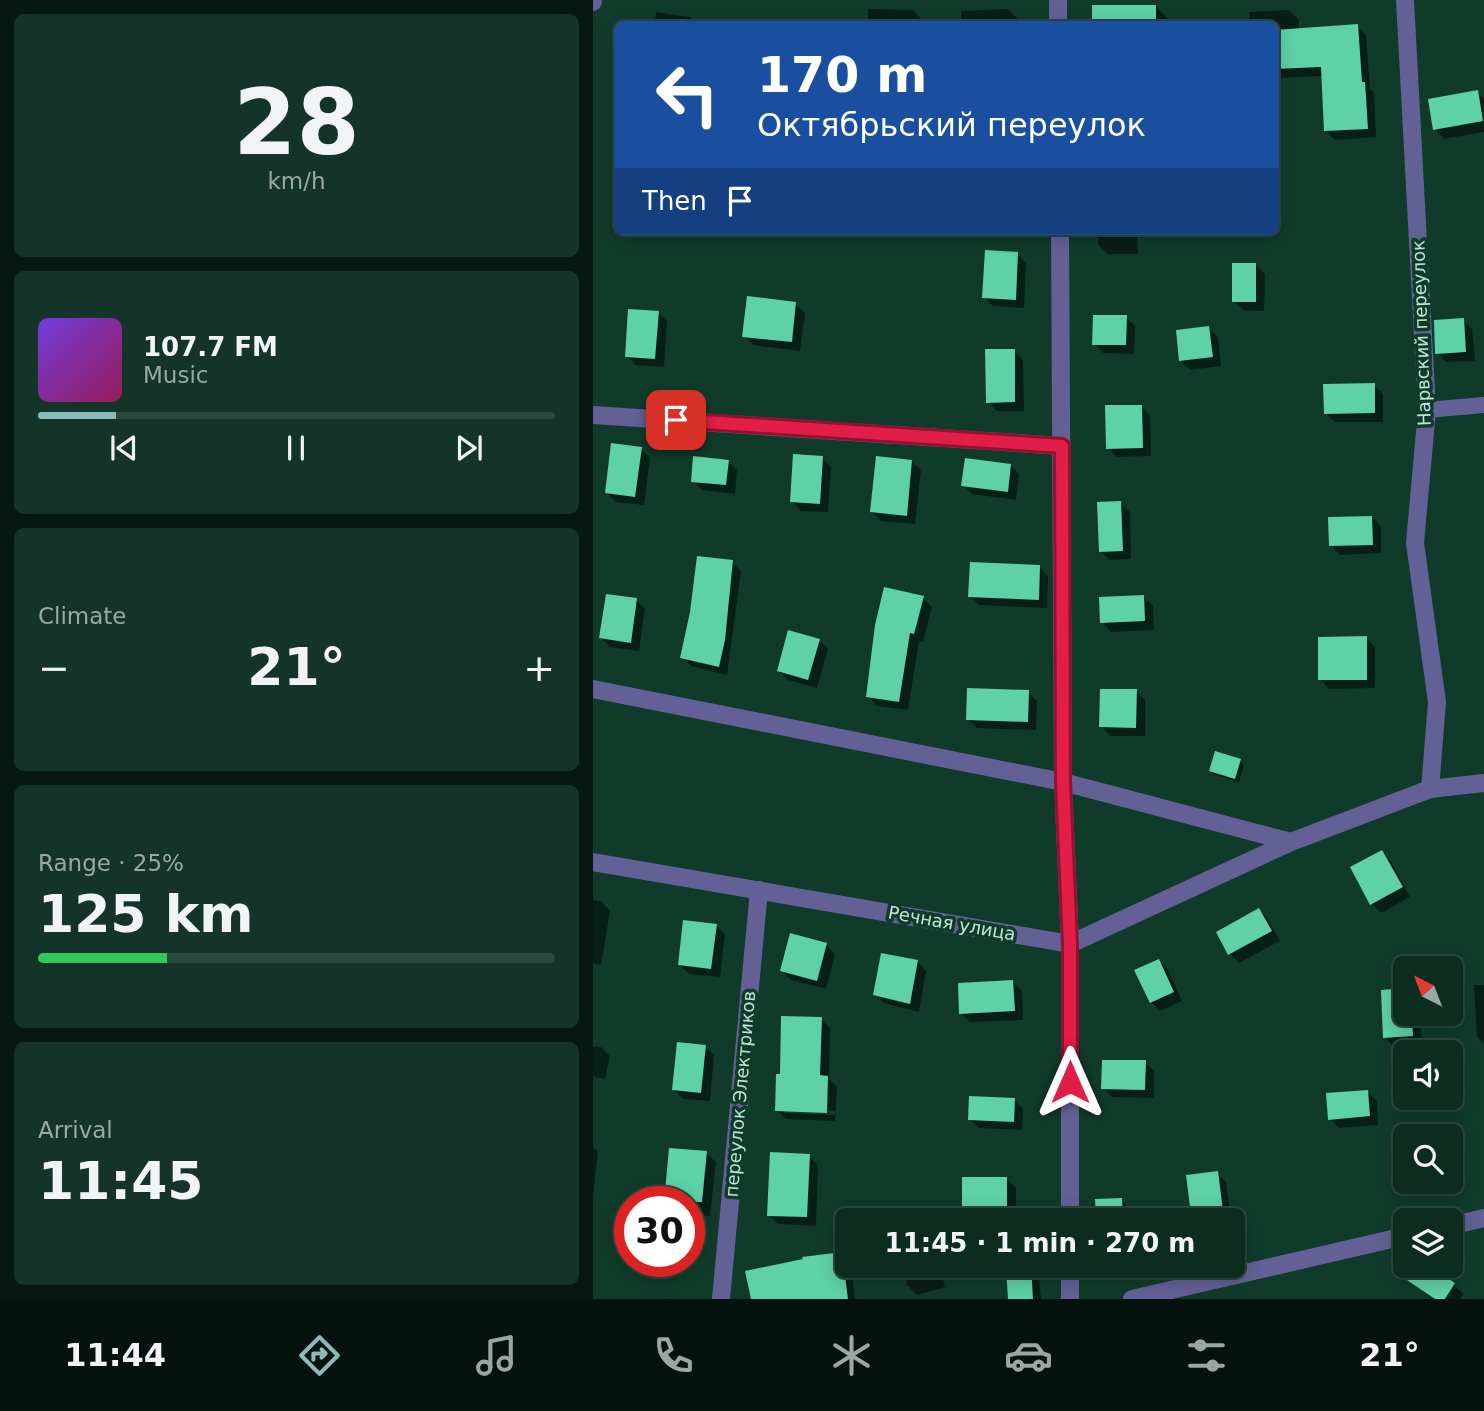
<!DOCTYPE html>
<html lang="en">
<head>
<meta charset="utf-8">
<style>
  :root { --surface:#0c2c20; --page:#153429; --text:#f1f3f6; --muted:#9aa7a5; --line:#2c483e; --accent:#8bbbb9 }
  body { margin:0; font-family:"DejaVu Sans",sans-serif; background:var(--page); color:var(--text); height:100vh; display:flex; flex-direction:column; font-size:26px; white-space:nowrap }
  * { box-sizing:border-box; margin:0 }
  p { font-size:23px; color:var(--muted) }
  .icon { flex:none; width:38px; height:38px; fill:none; stroke:currentColor; stroke-width:2; stroke-linecap:round; stroke-linejoin:round }
  .map { position:relative; flex:1; overflow:hidden }
  .side { display:flex; flex-direction:column; gap:14px; padding:14px; background:#071812; width:593px }
  .side>* { flex:none }
  .top-card { position:absolute; left:21px; top:21px; width:665px; height:214px; border-radius:10px; box-shadow:0 4px 18px #0003,0 0 0 2px var(--line); background:#1a4fa0; color:#fff; overflow:hidden }
  .needle { width:46px; rotate:318deg }
  .fabs { position:absolute; left:800px; top:956px; display:grid; gap:14px }
  .fabs a { display:grid; place-items:center; width:70px; height:70px; border-radius:10px; background:var(--surface); box-shadow:0 4px 18px #0003,0 0 0 2px var(--line); font-size:35px }
  .speed { position:absolute; left:21px; top:1186px; display:flex; gap:14px; font-size:35px; font-weight:700; text-align:center }
  .speed>* { display:grid; place-content:center; width:91px; height:91px; border-radius:50%; background:var(--surface); box-shadow:0 4px 18px #0003,0 0 0 2px var(--line); line-height:1 }
  .speed .limit { border:10px solid #d22; background:#fff; color:#111 }
  .pin { position:absolute; display:grid; place-items:center; width:60px; height:60px; color:#fff; margin:-30px; border-radius:14px; box-shadow:0 4px 10px #0006 }
  .me { position:absolute; width:77px; margin:-38px; rotate:0deg; stroke-linejoin:round; filter:drop-shadow(0 0 5px #0008) }
  .turn { display:flex; align-items:center; gap:24px; height:147px; padding:0 28px; font-size:32px }
  .turn .icon { width:91px; height:91px; stroke-width:2.5 }
  .turn b { display:block; font-size:49px; line-height:60px }
  .then { display:flex; align-items:center; height:66px; padding:0 28px; background:#0003; gap:14px; font-size:26px }
  .big { font-size:52px; font-weight:700; line-height:1.1 }
  .side .widget { flex:1; display:flex; flex-direction:column; justify-content:center; gap:10px; min-width:0; padding:0 24px; border-radius:10px; background:var(--page) }
  .side .dial { align-items:center; gap:0 }
  .dial b { font-size:91px; line-height:1 }
  .song { display:flex; align-items:center; gap:21px }
  .cover { width:84px; height:84px; border-radius:10px; background:linear-gradient(135deg,hsl(260 70% 55%),hsl(330 70% 35%)) }
  .played { height:7px; border-radius:4px; background:linear-gradient(90deg,var(--accent) 15%,var(--line) 15%) }
  .keys { display:flex; justify-content:space-around; direction:ltr }
  .heat { display:flex; justify-content:space-between; align-items:center; font-size:38px; direction:ltr }
  .charge { height:10px; border-radius:5px; background:linear-gradient(90deg,#34c759 25%,var(--line) 0) }
  .trip { position:absolute; left:242px; top:1208px; width:410px; height:70px; border-radius:10px; background:var(--surface); box-shadow:0 4px 18px #0003,0 0 0 2px var(--line); font-weight:700; line-height:70px; text-align:center }
  .dock { display:flex; height:112px; justify-content:space-around; align-items:center; background:#05120d; color:var(--muted) }
  .dock .icon { width:49px; height:49px }
  .dock .current { color:var(--accent) }
  .dock b { font-size:32px; color:var(--text) }
  main { display:flex; flex:1; min-height:0 }
  .map>svg:first-child { display:block }
  .shadow { fill:#0007; fill-rule:evenodd }
  .building { fill:#5fd1a6 }
  .lines { fill:none; stroke-linecap:round; stroke-linejoin:round }
  .lane { stroke:#636095; stroke-width:16 }
  .street { stroke:#636095; stroke-width:18 }
  .route-casing { stroke:#92132f; stroke-width:18 }
  .route { stroke:#e11d48; stroke-width:12 }
  .labels { text-anchor:middle; dominant-baseline:central; stroke-width:7; stroke-linejoin:round; paint-order:stroke }
  .street-label { font-size:18px; fill:#bfe5d3; stroke:#103b2b }
</style>
</head>
<body>
<main>
<section class="side">
<div class="widget dial"><b>28</b><p>km/h</p></div>
<div class="widget">
<div class="song"><i class="cover"></i><div><b>107.7 FM</b><p>Music</p></div></div>
<div class="played"></div>
<div class="keys"><svg class="icon" aria-label="previous" viewBox="0 0 24 24"><path d="M18 5L8 12l10 7zM5 5v14"/></svg><svg class="icon" aria-label="pause" viewBox="0 0 24 24"><path d="M8 5v14M16 5v14"/></svg><svg class="icon" aria-label="next" viewBox="0 0 24 24"><path d="M6 5l10 7-10 7zM19 5v14"/></svg></div>
</div>
<div class="widget"><p>Climate</p>
<div class="heat"><a>−</a><b class="big">21°</b><a>+</a></div>
</div>
<div class="widget"><p>Range · 25%</p><b class="big">125 km</b><div class="charge"></div></div>
<div class="widget"><p>Arrival</p><b class="big">11:45</b></div>
</section>
<div class="map">
<svg width="891" height="1299" viewBox="0 0 891 1299">
  <rect width="100%" height="100%" fill="#103b2b"/>
  <g class="shadow">
    <polygon points="563,6 576,20 576,24 501,24 500,7"/>
    <polygon points="275,9 320,10 329,20 329,24 275,24"/>
    <polygon points="415,9 424,18 424,24 368,24 368,11"/>
    <polygon points="696,10 706,20 706,30 764,26 773,35 777,89 781,93 783,137 742,140 733,131 730,76 682,78 682,24 657,24 656,12"/>
    <polygon points="63,12 97,17 105,24 62,24"/>
    <polygon points="884,92 891,99 891,132 851,139 842,129"/>
    <polygon points="505,231 544,231 545,254 514,254 505,245"/>
    <polygon points="424,254 433,263 431,308 400,306 391,297"/>
    <polygon points="662,265 672,274 671,311 650,310 641,301"/>
    <polygon points="202,304 212,313 207,351 160,345 151,336"/>
    <polygon points="65,312 74,321 71,367 43,365 34,356"/>
    <polygon points="533,317 542,326 541,354 510,353 501,344"/>
    <polygon points="870,320 879,329 882,361 853,362 844,353"/>
    <polygon points="616,328 625,337 628,366 597,370 588,361"/>
    <polygon points="421,351 430,360 431,411 404,411 395,402"/>
    <polygon points="781,385 790,394 790,422 742,422 732,413"/>
    <polygon points="548,406 557,416 558,456 524,457 515,448"/>
    <polygon points="48,449 57,458 51,505 23,502 14,493"/>
    <polygon points="229,458 238,467 235,512 208,511 199,501"/>
    <polygon points="135,461 144,470 142,494 109,490 100,481"/>
    <polygon points="318,461 328,470 322,524 288,521 279,512"/>
    <polygon points="417,465 426,474 423,500 379,494 370,485"/>
    <polygon points="527,503 537,512 538,559 517,560 507,551"/>
    <polygon points="779,517 788,527 788,553 747,555 738,545"/>
    <polygon points="139,562 148,571 134,675 98,666 89,657"/>
    <polygon points="446,567 455,576 454,608 386,605 377,596"/>
    <polygon points="550,597 560,606 561,630 518,632 509,622"/>
    <polygon points="330,598 339,607 330,642 326,641 315,710 284,706 275,696"/>
    <polygon points="43,600 52,609 46,651 17,647 8,638"/>
    <polygon points="773,638 782,647 782,688 736,689 727,679"/>
    <polygon points="226,640 235,649 224,688 195,680 186,671"/>
    <polygon points="543,691 552,700 552,736 517,736 508,726"/>
    <polygon points="435,692 444,701 443,730 384,728 375,719"/>
    <polygon points="647,760 651,765 646,782 622,775 618,771"/>
    <polygon points="789,852 798,861 817,897 788,913 778,903"/>
    <polygon points="0,900 8,901 17,911 8,965 0,963"/>
    <polygon points="666,910 675,919 687,941 646,963 637,954 625,932"/>
    <polygon points="123,925 132,934 127,977 96,974 87,965"/>
    <polygon points="233,945 242,954 233,989 198,980 189,971"/>
    <polygon points="324,961 333,971 326,1012 291,1003 282,994"/>
    <polygon points="566,961 575,970 589,1001 567,1011 558,1002"/>
    <polygon points="420,982 429,991 430,1020 377,1022 368,1013"/>
    <polygon points="881,985 891,985 891,1044 884,1037"/>
    <polygon points="812,990 812,1013 827,1013 829,1045 801,1047 792,1037"/>
    <path d="M228,1019L237,1028L236,1079L244,1087L242,1121L193,1119L183,1110ZM191,1109L242,1111V1115L191,1113Z"/>
    <polygon points="0,1046 8,1047 17,1056 12,1079 0,1077"/>
    <polygon points="112,1046 121,1055 117,1101 90,1099 81,1090"/>
    <polygon points="552,1062 561,1071 561,1098 519,1097 510,1088"/>
    <polygon points="774,1092 784,1101 785,1125 746,1128 737,1119"/>
    <polygon points="421,1100 430,1109 429,1130 386,1128 376,1119"/>
    <polygon points="0,1147 5,1151 0,1197"/>
    <polygon points="78,1150 113,1153 123,1162 117,1216 96,1214 96,1202 73,1202"/>
    <polygon points="216,1156 225,1165 223,1226 185,1224 176,1215"/>
    <polygon points="624,1173 633,1182 638,1220 605,1220 600,1214"/>
    <polygon points="414,1179 423,1188 423,1220 371,1220"/>
    <polygon points="529,1200 533,1204 533,1220 505,1220"/>
    <polygon points="249,1254 254,1259 254,1265 258,1265 262,1299 160,1299"/>
    <polygon points="310,1265 347,1265 352,1287 324,1295 314,1285"/>
    <polygon points="832,1265 861,1285 870,1294 867,1299 840,1299 813,1278"/>
    <polygon points="437,1267 446,1276 448,1299 416,1299"/>
  </g>
  <g class="building">
    <rect x="499" y="5" width="64" height="19"/>
    <polygon points="765,24 769,82 772,82 775,129 731,131 728,67 682,69 682,30"/>
    <polygon points="885,90 890,121 840,130 835,99"/>
    <polygon points="392,250 425,252 423,300 389,298"/>
    <rect x="639" y="263" width="24" height="39"/>
    <polygon points="154,296 203,302 199,342 149,337"/>
    <polygon points="35,309 66,311 62,359 32,357"/>
    <polygon points="500,315 534,315 533,345 499,345"/>
    <polygon points="871,318 873,352 842,354 841,320"/>
    <polygon points="616,326 620,357 586,361 583,330"/>
    <polygon points="392,349 422,349 422,402 393,403"/>
    <polygon points="782,383 782,413 731,414 730,384"/>
    <polygon points="512,405 549,405 550,448 513,449"/>
    <polygon points="18,443 49,447 42,497 12,493"/>
    <polygon points="200,454 230,456 227,504 197,502"/>
    <polygon points="100,456 136,460 133,485 98,482"/>
    <polygon points="283,456 319,460 314,516 277,512"/>
    <polygon points="372,458 418,464 415,492 368,486"/>
    <polygon points="528,501 530,551 506,552 504,502"/>
    <polygon points="779,516 780,545 736,546 735,517"/>
    <polygon points="104,556 140,560 132,640 126,667 87,658 97,612"/>
    <polygon points="377,562 447,565 446,600 375,597"/>
    <polygon points="291,587 331,596 321,634 317,633 306,702 273,697 282,625"/>
    <polygon points="13,594 44,598 38,643 6,638"/>
    <polygon points="551,595 552,621 507,623 506,597"/>
    <polygon points="195,630 227,639 215,680 184,671"/>
    <polygon points="774,636 774,680 725,680 725,637"/>
    <polygon points="374,688 436,690 435,722 373,720"/>
    <polygon points="507,689 544,689 543,728 506,727"/>
    <polygon points="622,751 648,759 642,779 616,771"/>
    <polygon points="789,850 810,887 777,905 757,867"/>
    <polygon points="666,908 679,931 635,955 623,932"/>
    <polygon points="90,920 124,924 118,969 85,965"/>
    <polygon points="197,933 234,943 224,981 187,971"/>
    <polygon points="288,953 325,960 317,1004 280,995"/>
    <polygon points="566,959 581,992 557,1003 541,970"/>
    <polygon points="420,980 422,1011 366,1014 365,983"/>
    <polygon points="812,988 812,1013 819,1013 820,1036 790,1038 788,990"/>
    <polygon points="188,1016 229,1017 227,1075 235,1076 234,1113 182,1111 183,1074 187,1074"/>
    <polygon points="84,1042 113,1045 108,1093 79,1090"/>
    <polygon points="509,1060 553,1060 552,1090 508,1089"/>
    <polygon points="775,1090 777,1116 735,1120 733,1093"/>
    <polygon points="376,1096 422,1098 421,1122 375,1120"/>
    <polygon points="76,1148 114,1151 109,1202 71,1202"/>
    <polygon points="177,1152 217,1154 214,1217 174,1216"/>
    <polygon points="625,1171 630,1211 598,1215 593,1175"/>
    <rect x="369" y="1177" width="45" height="43"/>
    <polygon points="529,1198 530,1220 503,1220 502,1199"/>
    <polygon points="249,1252 255,1299 158,1299 152,1271 210,1259 209,1257"/>
    <polygon points="438,1265 440,1299 415,1299 413,1267"/>
    <polygon points="820,1265 835,1265 862,1283 852,1299 842,1299 811,1278"/>
  </g>
  <g class="lines">
    <polyline class="lane" points="834,410 891,405"/>
    <g class="street">
      <polyline points="465,0 465,24"/>
      <polyline points="812,0 834,410 822,543 844,702 837,789"/>
      <polyline points="0,2 0,0"/>
      <polyline points="467,231 470,782 477,944 477,1220"/>
      <polyline points="0,415 469,446"/>
      <polyline points="0,689 470,782 698,842"/>
      <polyline points="0,862 477,944 698,842 837,789 891,783"/>
      <polyline points="858,1226 891,1218"/>
      <polyline points="128,1299 166,890"/>
      <polyline points="477,1299 477,1265"/>
      <polyline points="539,1299 812,1236"/>
    </g>
  </g>
  <g class="lines">
    <g class="route-casing">
      <polyline id="route" points="83,420 469,446 470,782 477,944 477,1082"/>
    </g>
    <use href="#route" class="route"/>
  </g>
  <g class="labels">
    <g class="street-label">
      <text transform="translate(828 333) rotate(-92)">Нарвский переулок</text>
      <text transform="translate(359 923) rotate(10)">Речная улица</text>
      <text transform="translate(147 1094) rotate(-85)">переулок Электриков</text>
    </g>
  </g>
</svg>
<div class="fabs">
<a><svg class="needle" viewBox="-14 -14 28 28"><path d="M0-13l5 13h-10z" fill="#e53935"/><path d="M0 13l5-13h-10z" fill="#9aa7a5"/></svg></a>
<a><svg class="icon" aria-label="sound" viewBox="0 0 24 24"><path d="M4 9h4l5-4v14l-5-4H4zM17 9q2 3 0 6"/></svg></a>
<a><svg class="icon" aria-label="search" viewBox="0 0 24 24"><circle cx="10" cy="10" r="6"/><path d="M15 15l6 6"/></svg></a>
<a><svg class="icon" aria-label="layers" viewBox="0 0 24 24"><path d="M12 4l9 5-9 5-9-5zM3 14l9 5 9-5"/></svg></a>
</div>
<div class="speed"><div class="limit">30</div></div>
<div class="pin" style="left:83px;top:420px;background:#d93025"><svg class="icon" aria-label="arrive" viewBox="0 0 24 24"><path d="M6 21V4h12l-3 4 3 4H6"/></svg></div>
<svg class="me" style="left:477px;top:1082px" viewBox="-20 -20 40 40"><path d="M0-17L14 15 0 8-14 15z" fill="#e11d48" stroke="#fff" stroke-width="4"/></svg>
<div class="trip">11:45 · 1 min · 270 m</div>
<div class="top-card">
<div class="turn"><svg class="icon" aria-label="left" viewBox="0 0 24 24"><path d="M17 20v-9H6M10 6l-5 5 5 5"/></svg><div><b>170 m</b>Октябрьский переулок</div></div>
<div class="then">Then<svg class="icon" aria-label="arrive" viewBox="0 0 24 24"><path d="M6 21V4h12l-3 4 3 4H6"/></svg></div>
</div>
</div>
</main>
<nav class="dock">
<b>11:44</b>
<svg class="icon current" aria-label="directions" viewBox="0 0 24 24"><path d="M12 3l9 9-9 9-9-9zM9 14v-3h6M13 9l2 2-2 2"/></svg>
<svg class="icon" aria-label="music" viewBox="0 0 24 24"><path d="M9 18V5l10-2v13"/><circle cx="6" cy="18" r="3"/><circle cx="16" cy="16" r="3"/></svg>
<svg class="icon" aria-label="phone" viewBox="0 0 24 24"><path d="M5 4h4l2 5-3 2q2 4 5 5l2-3 5 2v4C11 20 4 13 5 4z"/></svg>
<svg class="icon" aria-label="climate" viewBox="0 0 24 24"><path d="M12 3v18M4 7l16 10M4 17L20 7"/></svg>
<svg class="icon" aria-label="car" viewBox="0 0 24 24"><path d="M5 17H2v-5l4-1 3-4h7l3 4 3 1v5h-3M9 17h6M6 11h13"/><circle cx="7" cy="17" r="2"/><circle cx="17" cy="17" r="2"/></svg>
<svg class="icon" aria-label="filters" viewBox="0 0 24 24"><path d="M4 7h16M4 17h16"/><circle cx="9" cy="7" r="2"/><circle cx="15" cy="17" r="2"/></svg>
<b>21°</b>
</nav>
</body>
</html>
